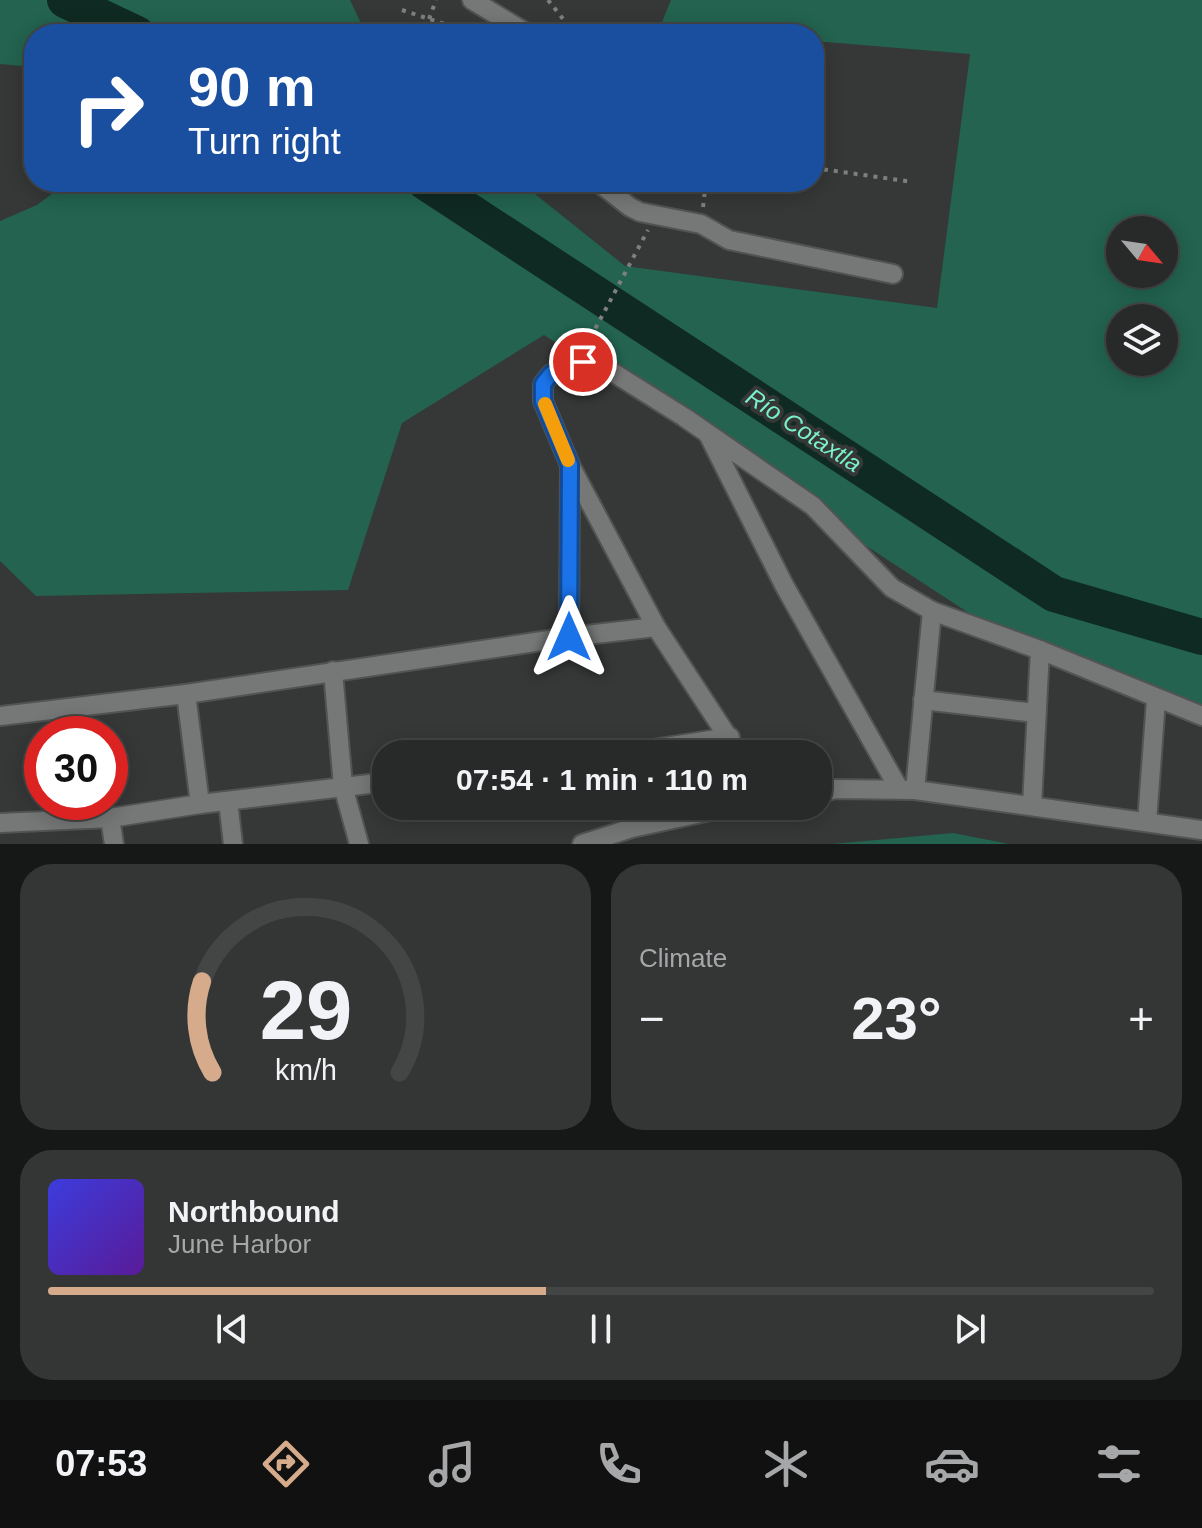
<!DOCTYPE html>
<html lang="en">
<head>
<meta charset="utf-8">
<style>
  :root { --surface:#282a29; --page:#343635; --text:#f1f3f6; --muted:#a5a7a8; --line:#444646; --accent:#d6ab8b }
  body { margin:0; font-family:Helvetica,sans-serif; background:var(--page); color:var(--text); height:100vh; display:flex; flex-direction:column; font-size:30px; white-space:nowrap }
  * { box-sizing:border-box; margin:0 }
  p { font-size:26px; color:var(--muted) }
  .icon { flex:none; width:44px; height:44px; fill:none; stroke:currentColor; stroke-width:2; stroke-linecap:round; stroke-linejoin:round }
  .map { position:relative; height:844px; overflow:hidden }
  .side { display:flex; flex-direction:column; gap:20px; padding:20px; background:#161717; flex:1 }
  .side>* { flex:none }
  .top-card { position:absolute; left:24px; top:24px; width:800px; height:168px; border-radius:32px; box-shadow:0 4px 20px #0003,0 0 0 2px var(--line); background:#1a4fa0; color:#fff; overflow:hidden }
  .needle { width:52px; rotate:119deg }
  .tools { position:absolute; left:1106px; top:216px; display:grid; gap:16px }
  .tools a { display:grid; place-items:center; width:72px; height:72px; border-radius:50%; background:var(--surface); box-shadow:0 4px 20px #0003,0 0 0 2px var(--line); font-size:40px }
  .speed { position:absolute; left:24px; top:716px; display:flex; gap:16px; font-size:40px; font-weight:700; text-align:center }
  .speed>* { display:grid; place-content:center; width:104px; height:104px; border-radius:50%; background:var(--surface); box-shadow:0 4px 20px #0003,0 0 0 2px var(--line); line-height:1 }
  .speed .limit { border:12px solid #d22; background:#fff; color:#111 }
  .pin { position:absolute; display:grid; place-items:center; width:68px; height:68px; color:#fff; margin:-34px; border:4px solid #fff; border-radius:50%; box-shadow:0 2px 8px #0007 }
  .me { position:absolute; width:88px; margin:-44px; rotate:0deg; stroke-linejoin:round; filter:drop-shadow(0 0 6px #0008) }
  .turn { display:flex; align-items:center; gap:28px; height:168px; padding:0 32px; font-size:36px }
  .turn .icon { width:104px; height:104px; stroke-width:2.5 }
  .turn b { display:block; font-size:56px; line-height:68px }
  .big { font-size:60px; font-weight:600; line-height:1.1 }
  .side .tile { flex:1; display:flex; flex-direction:column; justify-content:center; gap:12px; min-width:0; padding:0 28px; border-radius:32px; background:var(--page) }
  .side .dial { align-items:center; gap:0 }
  .dial svg { height:208px; overflow:visible; fill:none; stroke:var(--line); stroke-width:7; stroke-linecap:round; text-anchor:middle }
  .dial text { fill:var(--text); stroke:none }
  .song { display:flex; align-items:center; gap:24px }
  .cover { width:96px; height:96px; border-radius:12px; background:linear-gradient(135deg,hsl(240 70% 55%),hsl(270 70% 35%)) }
  .played { height:8px; border-radius:4px; background:linear-gradient(90deg,var(--accent) 45%,var(--line) 45%) }
  .keys { display:flex; justify-content:space-around; direction:ltr }
  .heat { display:flex; justify-content:space-between; align-items:center; font-size:44px; direction:ltr }
  .side .tiles { flex:1; display:grid; gap:20px; grid-template-columns:1fr 1fr }
  .tile:last-child { grid-column:span 2 }
  .trip { position:absolute; left:372px; top:740px; width:460px; height:80px; border-radius:32px; background:var(--surface); box-shadow:0 4px 20px #0003,0 0 0 2px var(--line); font-weight:600; line-height:80px; text-align:center }
  .menu { display:flex; height:128px; justify-content:space-around; align-items:center; background:#101110; color:var(--muted) }
  .menu .icon { width:56px; height:56px }
  .menu .on { color:var(--accent) }
  .menu b { font-size:36px; color:var(--text) }
  .map>svg:first-child { display:block }
  .green { fill:#236350; fill-rule:evenodd }
  .lines { fill:none; stroke-linecap:round; stroke-linejoin:round }
  .river { stroke:#0f2a22; stroke-width:36 }
  .minor-casing { stroke:#525353; stroke-width:22 }
  .path { stroke:#7e8080; stroke-width:4; stroke-dasharray:4 6; stroke-linecap:butt }
  .minor { stroke:#757877; stroke-width:18 }
  .route-casing { stroke:#114b97; stroke-width:20 }
  .route { stroke:#1a73e8; stroke-width:14 }
  .slow { stroke:#f59e0b; stroke-width:14 }
  .labels { text-anchor:middle; dominant-baseline:central; stroke-width:8; stroke-linejoin:round; paint-order:stroke }
  .water-label { font-size:24px; font-style:italic; fill:#79f1cb; stroke:#353837 }
</style>
</head>
<body>
<div class="map">
<svg width="1202" height="844" viewBox="0 0 1202 844">
  <rect width="100%" height="100%" fill="#353837"/>
  <g class="green">
    <polygon points="0,0 350,0 366,34 34,34 34,67 0,64"/>
    <path d="M671,0H1202V722L1007,638L544,335L402,423L348,590L36,596L0,561V221L37,205L68,182H520L625,266L937,308L970,54L814,41V34H739L660,27ZM1120,230H1164V274H1120ZM1120,318H1164V362H1120Z"/>
    <polygon points="953,833 1009,844 832,844"/>
  </g>
  <g class="lines">
    <g class="river">
      <polyline points="65,0 137,34"/>
      <polyline points="425,182 1054,594 1202,637"/>
    </g>
    <g class="minor-casing">
      <g id="minor">
        <polyline points="472,0 528,34"/>
        <polyline points="598,182 630,207 640,212 701,224 729,240 893,274"/>
        <polyline points="708,434 784,585 899,789"/>
        <polyline points="569,637 570,467"/>
        <polyline points="333,671 343,786 359,844"/>
        <polyline points="186,694 200,804"/>
        <polyline points="923,700 1035,713"/>
        <polyline points="0,716 186,694 569,637 656,627"/>
        <polyline points="620,754 730,737"/>
        <polyline points="739,754 656,627 570,465 543,401 543,384 551,374 583,362 598,363 684,417 813,506 892,588 932,611 1040,650 1202,716"/>
        <polyline points="915,790 932,611"/>
        <polyline points="818,795 834,789 915,790 1202,830"/>
        <polyline points="228,801 233,844"/>
        <polyline points="1032,805 1040,650"/>
        <polyline points="110,818 114,844"/>
        <polyline points="1147,822 1156,700"/>
        <polyline points="0,823 110,818 200,804 386,782"/>
        <polyline points="582,844 632,828 715,810 781,806"/>
      </g>
    </g>
    <g class="path">
      <polyline points="548,0 575,34"/>
      <polyline points="402,10 475,34"/>
      <polyline points="429,19 436,0"/>
      <polyline points="814,168 913,182"/>
      <polyline points="703,207 706,182"/>
      <polyline points="586,346 648,230"/>
    </g>
    <use href="#minor" class="minor"/>
  </g>
  <g class="lines">
    <g class="route-casing">
      <polyline id="route" points="569,637 570,465 543,401 543,384 551,374 583,362"/>
    </g>
    <use href="#route" class="route"/>
    <polyline class="slow" points="545,404 568,460"/>
  </g>
  <g class="labels">
    <g class="water-label">
      <text transform="translate(804 430) rotate(33)">Río Cotaxtla</text>
    </g>
  </g>
</svg>
<div class="tools">
<a><svg class="needle" viewBox="-14 -14 28 28"><path d="M0-13l5 13h-10z" fill="#e53935"/><path d="M0 13l5-13h-10z" fill="#a5a7a8"/></svg></a>
<a><svg class="icon" aria-label="layers" viewBox="0 0 24 24"><path d="M12 4l9 5-9 5-9-5zM3 14l9 5 9-5"/></svg></a>
</div>
<div class="speed"><div class="limit">30</div></div>
<div class="pin" style="left:583px;top:362px;background:#d93025"><svg class="icon" aria-label="arrive" viewBox="0 0 24 24"><path d="M6 21V4h12l-3 4 3 4H6"/></svg></div>
<svg class="me" style="left:569px;top:637px" viewBox="-20 -20 40 40"><path d="M0-17L14 15 0 8-14 15z" fill="#1a73e8" stroke="#fff" stroke-width="4"/></svg>
<div class="trip">07:54 · 1 min · 110 m</div>
<div class="top-card">
<div class="turn"><svg class="icon" aria-label="right" viewBox="0 0 24 24"><path d="M7 20v-9h11M14 6l5 5-5 5"/></svg><div><b>90 m</b>Turn right</div></div>
</div>
</div>
<section class="side">
<div class="tiles">
<div class="tile dial"><svg viewBox="0 0 100 80">
<path d="M14 69A42 42 0 1 1 86 69"/>
<path d="M14 69A42 42 0 0 1 10 34" stroke="#d6ab8b"/>
<text x="50" y="56" font-size="32" font-weight="700">29</text>
<text x="50" y="72" font-size="11">km/h</text>
</svg></div>
<div class="tile"><p>Climate</p>
<div class="heat"><a>−</a><b class="big">23°</b><a>+</a></div>
</div>
<div class="tile">
<div class="song"><i class="cover"></i><div><b>Northbound</b><p>June Harbor</p></div></div>
<div class="played"></div>
<div class="keys"><svg class="icon" aria-label="previous" viewBox="0 0 24 24"><path d="M18 5L8 12l10 7zM5 5v14"/></svg><svg class="icon" aria-label="pause" viewBox="0 0 24 24"><path d="M8 5v14M16 5v14"/></svg><svg class="icon" aria-label="next" viewBox="0 0 24 24"><path d="M6 5l10 7-10 7zM19 5v14"/></svg></div>
</div>
</div>
</section>
<nav class="menu">
<b>07:53</b>
<svg class="icon on" aria-label="directions" viewBox="0 0 24 24"><path d="M12 3l9 9-9 9-9-9zM9 14v-3h6M13 9l2 2-2 2"/></svg>
<svg class="icon" aria-label="music" viewBox="0 0 24 24"><path d="M9 18V5l10-2v13"/><circle cx="6" cy="18" r="3"/><circle cx="16" cy="16" r="3"/></svg>
<svg class="icon" aria-label="phone" viewBox="0 0 24 24"><path d="M5 4h4l2 5-3 2q2 4 5 5l2-3 5 2v4C11 20 4 13 5 4z"/></svg>
<svg class="icon" aria-label="climate" viewBox="0 0 24 24"><path d="M12 3v18M4 7l16 10M4 17L20 7"/></svg>
<svg class="icon" aria-label="car" viewBox="0 0 24 24"><path d="M5 17H2v-5l4-1 3-4h7l3 4 3 1v5h-3M9 17h6M6 11h13"/><circle cx="7" cy="17" r="2"/><circle cx="17" cy="17" r="2"/></svg>
<svg class="icon" aria-label="filters" viewBox="0 0 24 24"><path d="M4 7h16M4 17h16"/><circle cx="9" cy="7" r="2"/><circle cx="15" cy="17" r="2"/></svg>
</nav>
</body>
</html>
